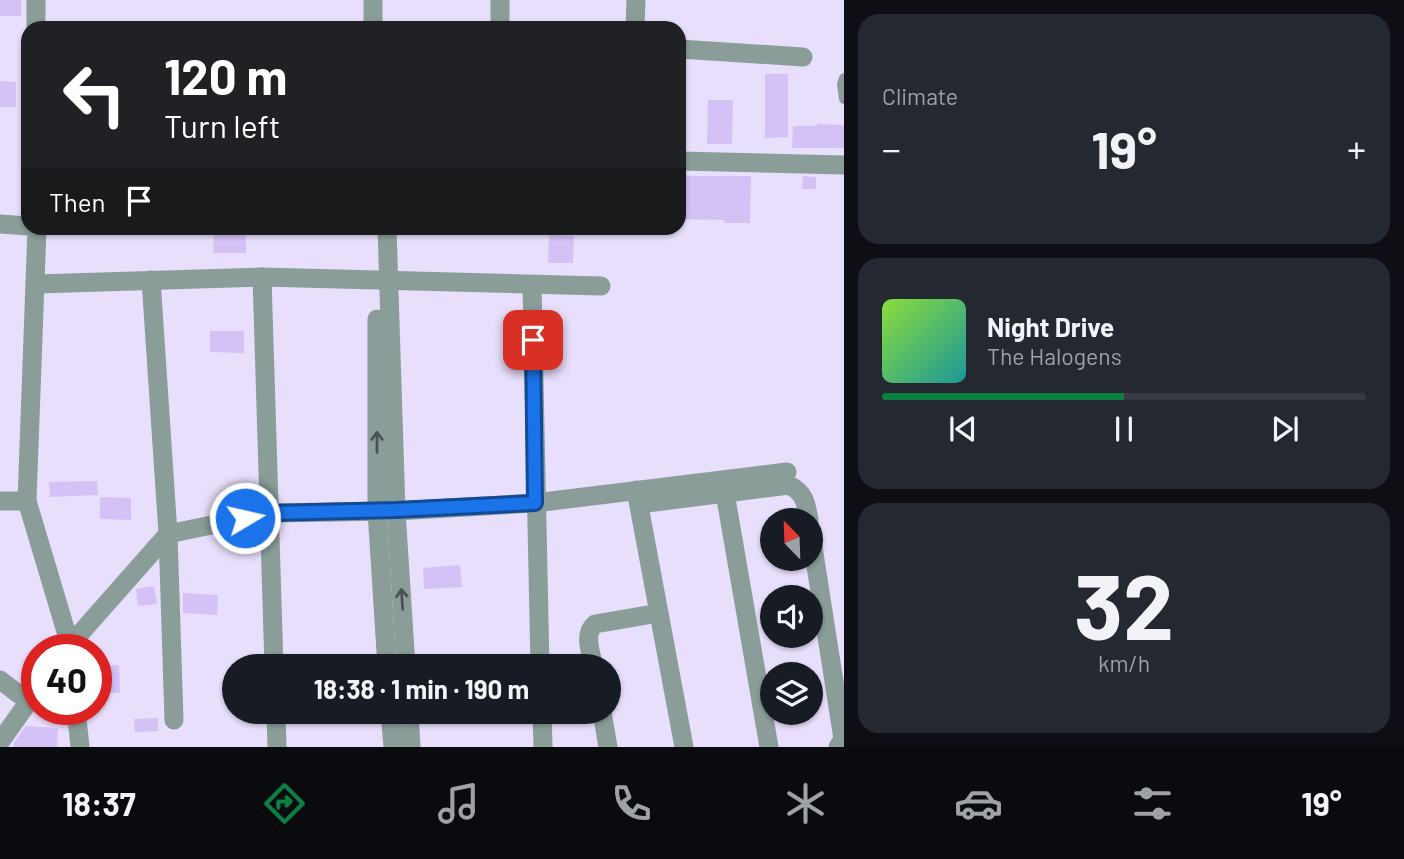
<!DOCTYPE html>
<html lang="en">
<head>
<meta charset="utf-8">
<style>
  :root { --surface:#171b24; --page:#242831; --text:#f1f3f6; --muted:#9ea1a6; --line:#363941; --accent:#0b8043 }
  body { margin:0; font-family:Barlow,sans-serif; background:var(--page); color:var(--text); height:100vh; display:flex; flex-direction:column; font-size:26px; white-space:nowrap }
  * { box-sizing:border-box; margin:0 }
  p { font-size:23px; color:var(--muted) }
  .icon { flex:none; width:38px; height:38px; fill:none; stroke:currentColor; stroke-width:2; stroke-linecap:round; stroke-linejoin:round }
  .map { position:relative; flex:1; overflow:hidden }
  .panel { display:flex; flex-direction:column; gap:14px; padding:14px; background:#0d0f14; width:560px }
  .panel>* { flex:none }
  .top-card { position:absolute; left:21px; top:21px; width:665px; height:214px; border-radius:21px; box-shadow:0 2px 5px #0004; background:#202124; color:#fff; overflow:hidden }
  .needle { width:46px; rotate:337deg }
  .buttons { position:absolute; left:760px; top:508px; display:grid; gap:14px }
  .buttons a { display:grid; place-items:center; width:63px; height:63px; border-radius:50%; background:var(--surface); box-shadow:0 2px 5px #0004; font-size:35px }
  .speed { position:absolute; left:21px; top:634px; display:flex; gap:14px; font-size:35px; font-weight:700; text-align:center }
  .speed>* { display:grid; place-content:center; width:91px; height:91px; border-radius:50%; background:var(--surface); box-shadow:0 2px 5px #0004; line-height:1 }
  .speed .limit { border:10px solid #d22; background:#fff; color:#111 }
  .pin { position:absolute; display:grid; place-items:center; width:60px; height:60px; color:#fff; margin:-30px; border-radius:14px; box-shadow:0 4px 10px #0006 }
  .me { position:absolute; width:77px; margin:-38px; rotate:81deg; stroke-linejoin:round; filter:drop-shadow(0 0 5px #0008) }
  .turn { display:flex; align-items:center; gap:24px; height:147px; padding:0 28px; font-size:32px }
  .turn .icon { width:91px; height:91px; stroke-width:2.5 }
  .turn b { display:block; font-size:49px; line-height:60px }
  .then { display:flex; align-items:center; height:66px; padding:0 28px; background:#0003; gap:14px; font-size:26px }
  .big { font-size:52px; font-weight:700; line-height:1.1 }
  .panel .tile { flex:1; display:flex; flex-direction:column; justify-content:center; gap:10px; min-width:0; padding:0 24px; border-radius:21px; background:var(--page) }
  .panel .dial { align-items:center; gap:0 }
  .dial b { font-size:91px; line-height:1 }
  .song { display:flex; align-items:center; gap:21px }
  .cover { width:84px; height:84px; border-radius:10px; background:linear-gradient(135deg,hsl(90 70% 55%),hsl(180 70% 35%)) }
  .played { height:7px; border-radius:4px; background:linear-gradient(90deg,var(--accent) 50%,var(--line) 50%) }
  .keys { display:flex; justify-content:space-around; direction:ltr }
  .heat { display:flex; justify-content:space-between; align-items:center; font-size:38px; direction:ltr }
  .trip { position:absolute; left:222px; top:654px; width:399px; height:70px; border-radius:35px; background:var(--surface); box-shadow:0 2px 5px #0004; font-weight:700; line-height:70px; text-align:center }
  .tabs { display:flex; height:112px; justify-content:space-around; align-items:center; background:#090b0e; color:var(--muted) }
  .tabs .icon { width:49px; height:49px }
  .tabs .on { color:var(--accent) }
  .tabs b { font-size:32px; color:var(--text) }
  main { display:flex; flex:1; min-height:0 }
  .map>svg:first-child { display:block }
  .building { fill:#d4c2f7 }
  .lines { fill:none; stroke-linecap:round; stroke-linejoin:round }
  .service { stroke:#8a9d98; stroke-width:10 }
  .minor { stroke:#8a9d98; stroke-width:19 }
  .tertiary { stroke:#8a9d98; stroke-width:19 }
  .oneway { stroke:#4b5257 }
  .route-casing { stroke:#114b97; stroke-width:18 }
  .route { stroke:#1a73e8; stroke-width:12 }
</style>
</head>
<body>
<main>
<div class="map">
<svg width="844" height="747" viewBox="0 0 844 747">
  <rect width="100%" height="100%" fill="#e8dffc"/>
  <g class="building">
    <rect x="0" y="0" width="21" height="16"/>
    <polygon points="765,74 788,74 788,137 765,138"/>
    <polygon points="0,81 16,82 16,107 0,107"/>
    <polygon points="708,100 733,100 732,144 707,144"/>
    <polygon points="817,124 844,125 844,148 792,148 793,126 817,126"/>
    <polygon points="679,176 751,176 750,223 724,223 724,220 679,219"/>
    <polygon points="803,176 816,177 816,189 802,189"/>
    <polygon points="214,228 246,228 246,253 213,253"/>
    <polygon points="549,235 574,236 573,263 548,263"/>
    <polygon points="210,331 244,331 244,353 210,352"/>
    <polygon points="97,481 98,495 50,497 49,482"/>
    <polygon points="100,497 131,498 131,520 100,519"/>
    <polygon points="460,565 462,587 424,589 423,568"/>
    <polygon points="154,586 157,604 138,606 136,589"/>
    <polygon points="183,593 218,595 217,615 183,613"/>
    <polygon points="119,665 120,693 96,693 96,666"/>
    <polygon points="158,718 158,731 135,732 134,719"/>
    <polygon points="26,726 58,728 57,747 14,747 14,743"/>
  </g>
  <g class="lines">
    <polyline class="service" points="844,78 842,84 844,99"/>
    <g class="minor">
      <polyline points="36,28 36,0"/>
      <polyline points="500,28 500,0"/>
      <polyline points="635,28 636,0"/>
      <polyline points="679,49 803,57"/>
      <polyline points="679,161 844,165"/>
      <polyline points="0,224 28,226"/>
      <polyline points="37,228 27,501 70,645 67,649"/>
      <polyline points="262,277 274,667"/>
      <polyline points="151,280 168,534 174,720"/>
      <polyline points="36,284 262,277 601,286"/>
      <polyline points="532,286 540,667"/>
      <polyline points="636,490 684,747"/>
      <polyline points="725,493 769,747"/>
      <polyline points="0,501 27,501"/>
      <path d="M639,504L789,485C805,493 806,503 809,520"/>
      <polyline points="377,511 387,667"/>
      <polyline points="810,528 843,739 838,747"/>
      <polyline points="406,667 396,511 535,503 787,472"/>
      <path d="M594,667C591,653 583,634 595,624L659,613"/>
      <polyline points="0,680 28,701"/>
      <polyline points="276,712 277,747"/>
      <polyline points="390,712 393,747"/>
      <polyline points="409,712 411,747"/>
      <polyline points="542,712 543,747"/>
      <polyline points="602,712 608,747"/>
      <polyline points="0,742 37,690"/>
    </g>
    <g class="tertiary">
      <polyline points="373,28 373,0"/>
      <polyline points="377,511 377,319"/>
      <polyline points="71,649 70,645 168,534 270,513 396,511 387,228"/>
      <polyline points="76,709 80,747"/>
    </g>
  </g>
  <defs><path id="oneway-shaft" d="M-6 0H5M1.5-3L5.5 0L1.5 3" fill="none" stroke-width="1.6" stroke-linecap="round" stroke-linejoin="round" transform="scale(1.75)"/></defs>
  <g class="oneway">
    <use href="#oneway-shaft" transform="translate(377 442) rotate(-90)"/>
    <use href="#oneway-shaft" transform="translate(402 599) rotate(-94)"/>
  </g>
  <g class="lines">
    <g class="route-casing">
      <polyline id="route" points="245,518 270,513 396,510 535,503 533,340"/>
    </g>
    <use href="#route" class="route"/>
  </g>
</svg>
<div class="buttons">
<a><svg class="needle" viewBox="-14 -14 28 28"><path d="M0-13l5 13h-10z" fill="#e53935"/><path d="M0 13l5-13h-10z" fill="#9ea1a6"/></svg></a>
<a><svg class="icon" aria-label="sound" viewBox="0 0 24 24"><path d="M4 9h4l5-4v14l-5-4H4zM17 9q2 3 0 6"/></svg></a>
<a><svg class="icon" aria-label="layers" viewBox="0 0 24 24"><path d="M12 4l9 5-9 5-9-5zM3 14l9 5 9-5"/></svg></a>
</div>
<div class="speed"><div class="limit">40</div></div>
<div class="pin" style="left:533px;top:340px;background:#d93025"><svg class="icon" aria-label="arrive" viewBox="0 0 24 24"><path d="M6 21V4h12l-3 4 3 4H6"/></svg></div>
<svg class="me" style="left:245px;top:518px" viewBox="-20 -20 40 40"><circle r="17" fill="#1a73e8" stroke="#fff" stroke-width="3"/><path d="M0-11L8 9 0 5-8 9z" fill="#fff"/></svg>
<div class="trip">18:38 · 1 min · 190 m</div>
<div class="top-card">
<div class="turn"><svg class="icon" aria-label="left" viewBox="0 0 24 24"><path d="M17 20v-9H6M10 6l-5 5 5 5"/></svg><div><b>120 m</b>Turn left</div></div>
<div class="then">Then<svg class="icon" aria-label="arrive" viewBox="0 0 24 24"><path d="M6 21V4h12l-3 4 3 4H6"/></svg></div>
</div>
</div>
<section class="panel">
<div class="tile"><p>Climate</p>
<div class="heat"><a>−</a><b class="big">19°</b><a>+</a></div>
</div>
<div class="tile">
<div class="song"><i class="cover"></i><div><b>Night Drive</b><p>The Halogens</p></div></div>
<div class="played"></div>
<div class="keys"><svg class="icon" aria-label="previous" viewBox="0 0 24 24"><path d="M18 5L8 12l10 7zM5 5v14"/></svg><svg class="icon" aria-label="pause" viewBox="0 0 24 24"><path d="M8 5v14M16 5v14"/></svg><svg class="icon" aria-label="next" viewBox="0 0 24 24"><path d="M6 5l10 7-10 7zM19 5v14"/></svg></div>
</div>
<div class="tile dial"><b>32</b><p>km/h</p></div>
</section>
</main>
<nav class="tabs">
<b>18:37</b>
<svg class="icon on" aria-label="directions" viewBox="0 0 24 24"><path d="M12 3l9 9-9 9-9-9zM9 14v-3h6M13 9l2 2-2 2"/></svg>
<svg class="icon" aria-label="music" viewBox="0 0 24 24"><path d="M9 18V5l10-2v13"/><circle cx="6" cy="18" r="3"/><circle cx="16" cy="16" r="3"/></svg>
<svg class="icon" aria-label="phone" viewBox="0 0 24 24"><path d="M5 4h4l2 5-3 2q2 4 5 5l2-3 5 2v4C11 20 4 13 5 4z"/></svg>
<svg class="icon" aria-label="climate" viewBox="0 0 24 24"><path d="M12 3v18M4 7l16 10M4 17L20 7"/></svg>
<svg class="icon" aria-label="car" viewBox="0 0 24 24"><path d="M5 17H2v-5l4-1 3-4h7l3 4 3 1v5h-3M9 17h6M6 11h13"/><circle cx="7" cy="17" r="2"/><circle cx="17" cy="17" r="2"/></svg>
<svg class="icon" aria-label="filters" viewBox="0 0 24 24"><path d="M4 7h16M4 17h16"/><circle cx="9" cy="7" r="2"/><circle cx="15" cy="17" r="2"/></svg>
<b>19°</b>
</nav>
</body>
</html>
